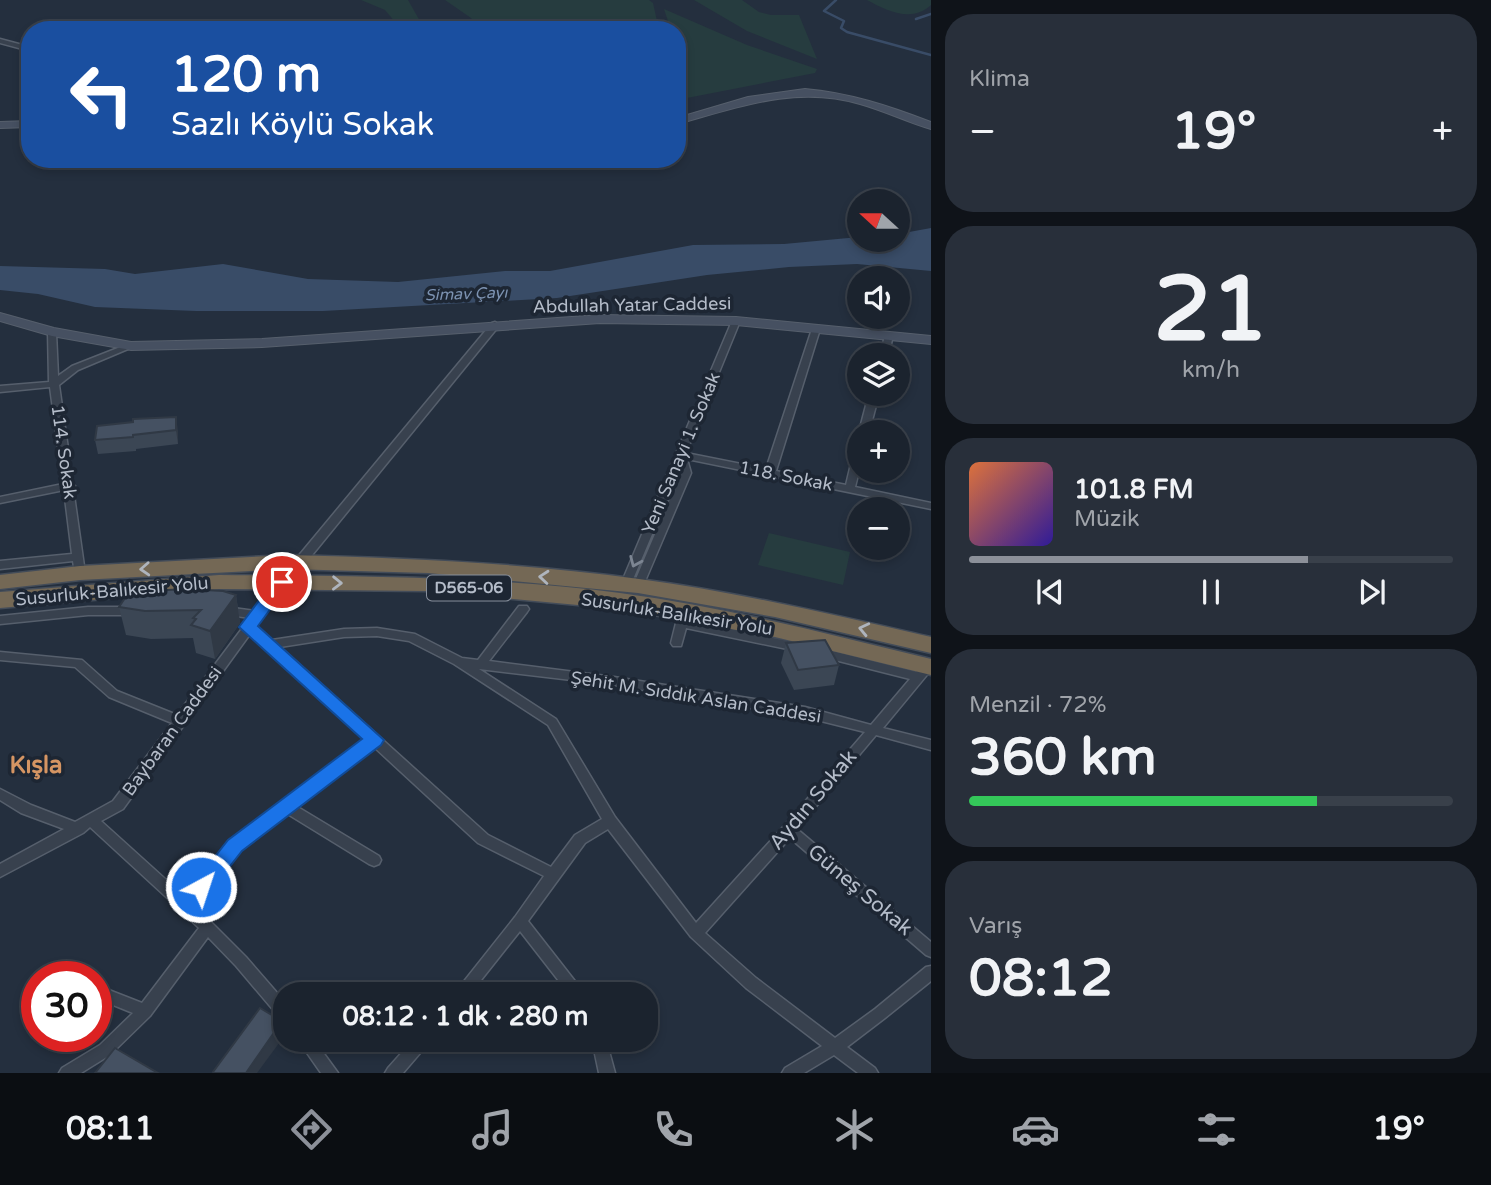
<!DOCTYPE html>
<html lang="tr">
<head>
<meta charset="utf-8">
<style>
  :root { --surface:#1b232e; --page:#282f3a; --text:#f1f3f6; --muted:#a0a4aa; --line:#39404a; --accent:#8c9099 }
  body { margin:0; font-family:"Varela Round",sans-serif; background:var(--page); color:var(--text); height:100vh; display:flex; flex-direction:column; font-size:26px; white-space:nowrap }
  * { box-sizing:border-box; margin:0 }
  p { font-size:23px; color:var(--muted) }
  .icon { flex:none; width:38px; height:38px; fill:none; stroke:currentColor; stroke-width:2; stroke-linecap:round; stroke-linejoin:round }
  .map { position:relative; flex:1; overflow:hidden }
  .panel { display:flex; flex-direction:column; gap:14px; padding:14px; background:#0f1319; width:560px }
  .panel>* { flex:none }
  .hud { position:absolute; left:21px; top:21px; width:665px; height:147px; border-radius:28px; box-shadow:0 4px 10px #0003,0 0 0 2px var(--line); background:#1a4fa0; color:#fff; overflow:hidden }
  .needle { width:46px; rotate:291deg }
  .controls { position:absolute; left:847px; top:189px; display:grid; gap:14px }
  .controls a { display:grid; place-items:center; width:63px; height:63px; border-radius:50%; background:var(--surface); box-shadow:0 4px 10px #0003,0 0 0 2px var(--line); font-size:35px }
  .speed { position:absolute; left:21px; top:961px; display:flex; gap:14px; font-size:35px; font-weight:700; text-align:center }
  .speed>* { display:grid; place-content:center; width:91px; height:91px; border-radius:50%; background:var(--surface); box-shadow:0 4px 10px #0003,0 0 0 2px var(--line); line-height:1 }
  .speed .limit { border:10px solid #d22; background:#fff; color:#111 }
  .pin { position:absolute; display:grid; place-items:center; width:60px; height:60px; color:#fff; margin:-30px; border:4px solid #fff; border-radius:50%; box-shadow:0 2px 7px #0007 }
  .me { position:absolute; width:77px; margin:-38px; rotate:40deg; stroke-linejoin:round; filter:drop-shadow(0 0 5px #0008) }
  .turn { display:flex; align-items:center; gap:24px; height:147px; padding:0 35px; font-size:32px }
  .turn .icon { width:91px; height:91px; stroke-width:2.5 }
  .turn b { display:block; font-size:49px; line-height:60px }
  .big { font-size:52px; font-weight:800; line-height:1.1 }
  .panel .widget { flex:1; display:flex; flex-direction:column; justify-content:center; gap:10px; min-width:0; padding:0 24px; border-radius:28px; background:var(--page) }
  .panel .dial { align-items:center; gap:0 }
  .dial b { font-size:91px; line-height:1 }
  .song { display:flex; align-items:center; gap:21px }
  .cover { width:84px; height:84px; border-radius:10px; background:linear-gradient(135deg,hsl(20 70% 55%),hsl(250 70% 35%)) }
  .played { height:7px; border-radius:4px; background:linear-gradient(90deg,var(--accent) 70%,var(--line) 70%) }
  .keys { display:flex; justify-content:space-around; direction:ltr }
  .heat { display:flex; justify-content:space-between; align-items:center; font-size:38px; direction:ltr }
  .charge { height:10px; border-radius:5px; background:linear-gradient(90deg,#34c759 72%,var(--line) 0) }
  .trip { position:absolute; left:273px; top:982px; width:385px; height:70px; border-radius:28px; background:var(--surface); box-shadow:0 4px 10px #0003,0 0 0 2px var(--line); font-weight:800; line-height:70px; text-align:center }
  .dock { display:flex; height:112px; justify-content:space-around; align-items:center; background:#0b0e12; color:var(--muted) }
  .dock .icon { width:49px; height:49px }
  .dock .on { color:var(--accent) }
  .dock b { font-size:32px; color:var(--text) }
  main { display:flex; flex:1; min-height:0 }
  .map>svg:first-child { display:block }
  .green { fill:#263c3f }
  .water { fill:#394c67 }
  .lines { fill:none; stroke-linecap:round; stroke-linejoin:round }
  .stream { stroke:#394c67; stroke-width:2.5 }
  .street-casing { stroke:#565f6c; stroke-width:3 }
  .secondary-casing { stroke:#565f6c; stroke-width:2 }
  .highway-casing { stroke:#434c59; stroke-width:3 }
  .street { fill:#38414e; fill-rule:evenodd }
  .secondary { fill:#465061; fill-rule:evenodd }
  .highway { fill:#746855; fill-rule:evenodd }
  .wall { fill:#3b4654 }
  .shaded-wall { fill:#303945 }
  .building { fill:#455162; stroke:#303945; stroke-width:2 }
  .oneway { stroke:#7c8592 }
  .oneway2 { stroke:#aeb4bd }
  .route { fill:#1a73e8; stroke:#114b97; stroke-width:2 }
  .labels { text-anchor:middle; dominant-baseline:central; stroke-width:7; stroke-linejoin:round; paint-order:stroke }
  .far-water-label { font-size:16px; font-style:italic; fill:#7c92b1; stroke:#1d2633 }
  .shield { fill:#1d2633; stroke:#878f9c; stroke-width:2 }
  .shield-label { font-size:16px; font-weight:bold; fill:#b4bcc9 }
  .street-label { font-size:18px; fill:#b4bcc9; stroke:#1d2633 }
  .near-street-label { font-size:21px; fill:#b4bcc9; stroke:#1d2633 }
  .district-label { font-size:24px; font-weight:bold; fill:#d59563; stroke:#1d2633 }
</style>
</head>
<body>
<main>
<div class="map">
<svg width="931" height="1073" viewBox="0 0 931 1073">
  <rect width="100%" height="100%" fill="#242f3e"/>
  <g class="green">
    <polygon points="361,0 408,0 425,30 402,30 385,10"/>
    <polygon points="445,0 649,0 653,3 659,30 480,30 471,18"/>
    <polygon points="694,0 742,0 759,12 771,15 799,15 817,59 747,31"/>
    <path d="M867,0H931V5C912,23 887,11 867,0Z"/>
    <polygon points="664,9 747,45 817,69 815,73 687,98 677,62 677,30 671,30"/>
    <polygon points="769,533 850,552 843,585 758,565"/>
  </g>
  <polygon class="water" points="931,228 931,271 857,264 789,267 707,275 557,298 323,311 196,311 95,307 38,294 0,290 0,266 105,269 135,274 223,264 308,279 398,282 505,271 550,271 693,245 784,244 859,237 859,240 898,240 898,234"/>
  <g class="lines">
    <g class="stream">
      <polyline points="836,0 824,11 844,21 841,28 847,32 931,55"/>
      <polyline points="916,19 931,14"/>
    </g>
    <g class="street-casing">
      <g id="street">
        <polygon points="0,39 30,47 30,51 0,43"/>
        <polygon points="736,318 740,321 686,453 766,469 812,329 816,326 820,329 776,471 846,485 854,451 859,448 859,471 855,487 931,503 931,509 687,459 691,473 643,586 638,590 633,586 681,473 680,468 631,584 626,588 622,587 621,584 732,321"/>
        <polygon points="495,322 499,325 498,327 304,565 296,565 295,562 296,559 492,323"/>
        <polygon points="52,329 56,332 58,376 72,366 128,344 131,343 135,346 78,370 59,385 73,484 75,486 73,488 85,573 80,577 75,573 73,561 0,569 0,561 72,554 64,490 0,503 0,497 63,484 50,387 0,392 0,386 49,382 48,332"/>
        <polygon points="889,333 893,336 888,355 880,355 885,336"/>
        <polygon points="869,394 879,394 869,432 859,432"/>
        <path d="M282,578L287,582L255,627L272,640L344,629L377,628L415,634L462,658L478,660L519,606H527L529,609L527,612L489,661L614,677L805,707L871,725L910,679L815,655L813,652L815,649L819,648L916,672L924,663H931V670L883,728L931,740V750L876,735L797,829L931,942V957L926,955L790,838L705,933L756,978L835,1038L875,1009L926,967L931,966V981L885,1018L847,1047L875,1068L878,1073H858L834,1055L804,1073H782L785,1068L822,1046L746,988L691,937L608,829L585,843L528,921L585,994H569L520,931L470,994H454L515,917L544,876L478,843L374,747L296,806L379,856L381,860L379,864L374,866L369,864L286,813L240,849L194,905L246,957L285,1002V1020L280,1018L236,966L208,937L150,1016L110,1055L81,1073H59L62,1068L100,1045L133,1013L96,998V985L142,1003L199,928L183,913L179,911L177,907L90,827L83,833L0,877V864L64,829L21,813L0,800V789L31,805L75,822L113,801L172,723L109,697L75,667L0,660V652L82,660L117,691L177,715L250,618L222,614L220,611L222,608L226,607L255,611L278,579ZM250,634L266,647L366,739L230,841L184,896L101,821L123,809ZM377,636L409,641L454,664L548,725L602,819L575,835L551,867L488,835L280,647L344,637ZM479,669L614,685L805,717L865,732L784,826L696,923L615,817L556,719Z"/>
        <polygon points="88,607 133,607 137,608 139,611 137,614 133,615 88,615 0,624 0,616"/>
        <polygon points="682,619 797,643 801,644 803,647 801,650 797,651 686,628 681,646 673,646 671,643 676,623 678,620"/>
        <polygon points="56,969 64,971 66,976 50,976 51,970"/>
        <polygon points="298,1040 314,1040 338,1073 321,1073"/>
        <polygon points="413,1040 429,1040 427,1045 403,1073 385,1073 388,1068"/>
        <polygon points="592,1040 606,1040 615,1073 599,1073"/>
      </g>
    </g>
    <g class="secondary-casing">
      <g id="secondary">
        <path d="M805,89C850,93 889,106 931,122V129C907,122 885,111 860,104C796,85 739,107 677,124V118L748,97Z"/>
        <polygon points="30,121 30,127 0,128 0,122"/>
        <polygon points="0,313 54,328 131,342 262,339 600,315 736,317 931,336 931,344 736,325 600,323 262,347 131,350 52,336 0,321"/>
      </g>
    </g>
    <g class="highway-casing">
      <g id="highway">
        <path d="M288,555C405,558 522,563 639,579C737,592 834,615 931,637V653L775,617L638,593L428,573L288,569L80,580L0,589V575L80,566Z"/>
        <path d="M219,575C353,576 487,576 620,593C725,607 828,634 931,659V675L775,637L621,609L426,591L219,589L0,608V592Z"/>
      </g>
    </g>
    <use href="#street" class="street"/>
    <use href="#secondary" class="secondary"/>
    <use href="#highway" class="highway"/>
  </g>
  <g class="wall">
    <polygon points="133,419 178,431 178,444 136,449 136,451 98,454 95,440 133,422"/>
    <polygon points="236,595 240,623 215,659 196,653 193,638 151,639 126,635 119,607"/>
    <polygon points="786,643 839,665 834,685 794,690 781,663"/>
  </g>
  <g class="shaded-wall">
    <polygon points="176,417 178,431 178,444 176,430"/>
    <polygon points="236,595 240,623 215,659 210,631"/>
    <polygon points="282,1021 285,1035 257,1073 245,1073"/>
  </g>
  <g class="building">
    <polygon points="176,417 176,430 133,435 133,437 95,440 97,426 133,422 133,419"/>
    <polygon points="187,589 223,591 236,595 210,631 191,625 196,619 193,618 201,610 145,611 119,607 129,592"/>
    <polygon points="825,640 839,665 798,670 786,643"/>
    <polygon points="260,1008 282,1021 246,1073 214,1073 213,1072"/>
    <polygon points="115,1048 158,1073 95,1073"/>
  </g>
  <defs><path id="oneway-chevron" d="M-2-3.5L2.5 0L-2 3.5" fill="none" stroke-width="1.6" stroke-linecap="round" stroke-linejoin="round" transform="scale(1.75)"/></defs>
  <use class="oneway" href="#oneway-chevron" transform="translate(635 562) rotate(113)"/>
  <g class="oneway2">
    <use href="#oneway-chevron" transform="translate(145 569) rotate(177)"/>
    <use href="#oneway-chevron" transform="translate(544 577) rotate(-175)"/>
    <use href="#oneway-chevron" transform="translate(337 583) rotate(1)"/>
    <use href="#oneway-chevron" transform="translate(864 629) rotate(-167)"/>
  </g>
  <polygon class="route" points="282,577 290,582 258,626 384,740 381,745 242,851 209,893 201,895 194,893 191,887 228,840 362,739 239,627 276,578"/>
  <g class="labels">
    <g class="far-water-label">
      <text transform="translate(466 294) rotate(-2)">Simav Çayı</text>
    </g>
    <rect class="shield" x="427" y="575.5" width="84" height="25" rx="5"/>
    <g class="shield-label">
      <text x="469" y="588">D565-06</text>
    </g>
    <g class="street-label">
      <text transform="translate(632 305) rotate(-1)">Abdullah Yatar Caddesi</text>
      <text transform="translate(64 452) rotate(82)">114. Sokak</text>
      <text transform="translate(681 453) rotate(-67)">Yeni Sanayi 1. Sokak</text>
      <text transform="translate(786 476) rotate(11)">118. Sokak</text>
      <text transform="translate(112 591) rotate(-5)">Susurluk-Balıkesir Yolu</text>
      <text transform="translate(677 614) rotate(9)">Susurluk-Balıkesir Yolu</text>
      <text transform="translate(696 697) rotate(9)">Şehit M. Sıddık Aslan Caddesi</text>
      <text transform="translate(172 731) rotate(-54)">Baybaran Caddesi</text>
    </g>
    <g class="near-street-label">
      <text transform="translate(813 800) rotate(-50)">Aydın Sokak</text>
      <text transform="translate(860 890) rotate(40)">Güneş Sokak</text>
    </g>
    <g class="district-label">
      <text x="36" y="765">Kışla</text>
    </g>
  </g>
</svg>
<div class="controls">
<a><svg class="needle" viewBox="-14 -14 28 28"><path d="M0-13l5 13h-10z" fill="#e53935"/><path d="M0 13l5-13h-10z" fill="#a0a4aa"/></svg></a>
<a><svg class="icon" aria-label="sound" viewBox="0 0 24 24"><path d="M4 9h4l5-4v14l-5-4H4zM17 9q2 3 0 6"/></svg></a>
<a><svg class="icon" aria-label="layers" viewBox="0 0 24 24"><path d="M12 4l9 5-9 5-9-5zM3 14l9 5 9-5"/></svg></a>
<a>+</a>
<a>−</a>
</div>
<div class="speed"><div class="limit">30</div></div>
<div class="pin" style="left:282px;top:582px;background:#d93025"><svg class="icon" aria-label="arrive" viewBox="0 0 24 24"><path d="M6 21V4h12l-3 4 3 4H6"/></svg></div>
<svg class="me" style="left:201px;top:887px" viewBox="-20 -20 40 40"><circle r="17" fill="#1a73e8" stroke="#fff" stroke-width="3"/><path d="M0-11L8 9 0 5-8 9z" fill="#fff"/></svg>
<div class="trip">08:12 · 1 dk · 280 m</div>
<div class="hud">
<div class="turn"><svg class="icon" aria-label="left" viewBox="0 0 24 24"><path d="M17 20v-9H6M10 6l-5 5 5 5"/></svg><div><b>120 m</b>Sazlı Köylü Sokak</div></div>
</div>
</div>
<section class="panel">
<div class="widget"><p>Klima</p>
<div class="heat"><a>−</a><b class="big">19°</b><a>+</a></div>
</div>
<div class="widget dial"><b>21</b><p>km/h</p></div>
<div class="widget">
<div class="song"><i class="cover"></i><div><b>101.8 FM</b><p>Müzik</p></div></div>
<div class="played"></div>
<div class="keys"><svg class="icon" aria-label="previous" viewBox="0 0 24 24"><path d="M18 5L8 12l10 7zM5 5v14"/></svg><svg class="icon" aria-label="pause" viewBox="0 0 24 24"><path d="M8 5v14M16 5v14"/></svg><svg class="icon" aria-label="next" viewBox="0 0 24 24"><path d="M6 5l10 7-10 7zM19 5v14"/></svg></div>
</div>
<div class="widget"><p>Menzil · 72%</p><b class="big">360 km</b><div class="charge"></div></div>
<div class="widget"><p>Varış</p><b class="big">08:12</b></div>
</section>
</main>
<nav class="dock">
<b>08:11</b>
<svg class="icon on" aria-label="directions" viewBox="0 0 24 24"><path d="M12 3l9 9-9 9-9-9zM9 14v-3h6M13 9l2 2-2 2"/></svg>
<svg class="icon" aria-label="music" viewBox="0 0 24 24"><path d="M9 18V5l10-2v13"/><circle cx="6" cy="18" r="3"/><circle cx="16" cy="16" r="3"/></svg>
<svg class="icon" aria-label="phone" viewBox="0 0 24 24"><path d="M5 4h4l2 5-3 2q2 4 5 5l2-3 5 2v4C11 20 4 13 5 4z"/></svg>
<svg class="icon" aria-label="climate" viewBox="0 0 24 24"><path d="M12 3v18M4 7l16 10M4 17L20 7"/></svg>
<svg class="icon" aria-label="car" viewBox="0 0 24 24"><path d="M5 17H2v-5l4-1 3-4h7l3 4 3 1v5h-3M9 17h6M6 11h13"/><circle cx="7" cy="17" r="2"/><circle cx="17" cy="17" r="2"/></svg>
<svg class="icon" aria-label="filters" viewBox="0 0 24 24"><path d="M4 7h16M4 17h16"/><circle cx="9" cy="7" r="2"/><circle cx="15" cy="17" r="2"/></svg>
<b>19°</b>
</nav>
</body>
</html>
